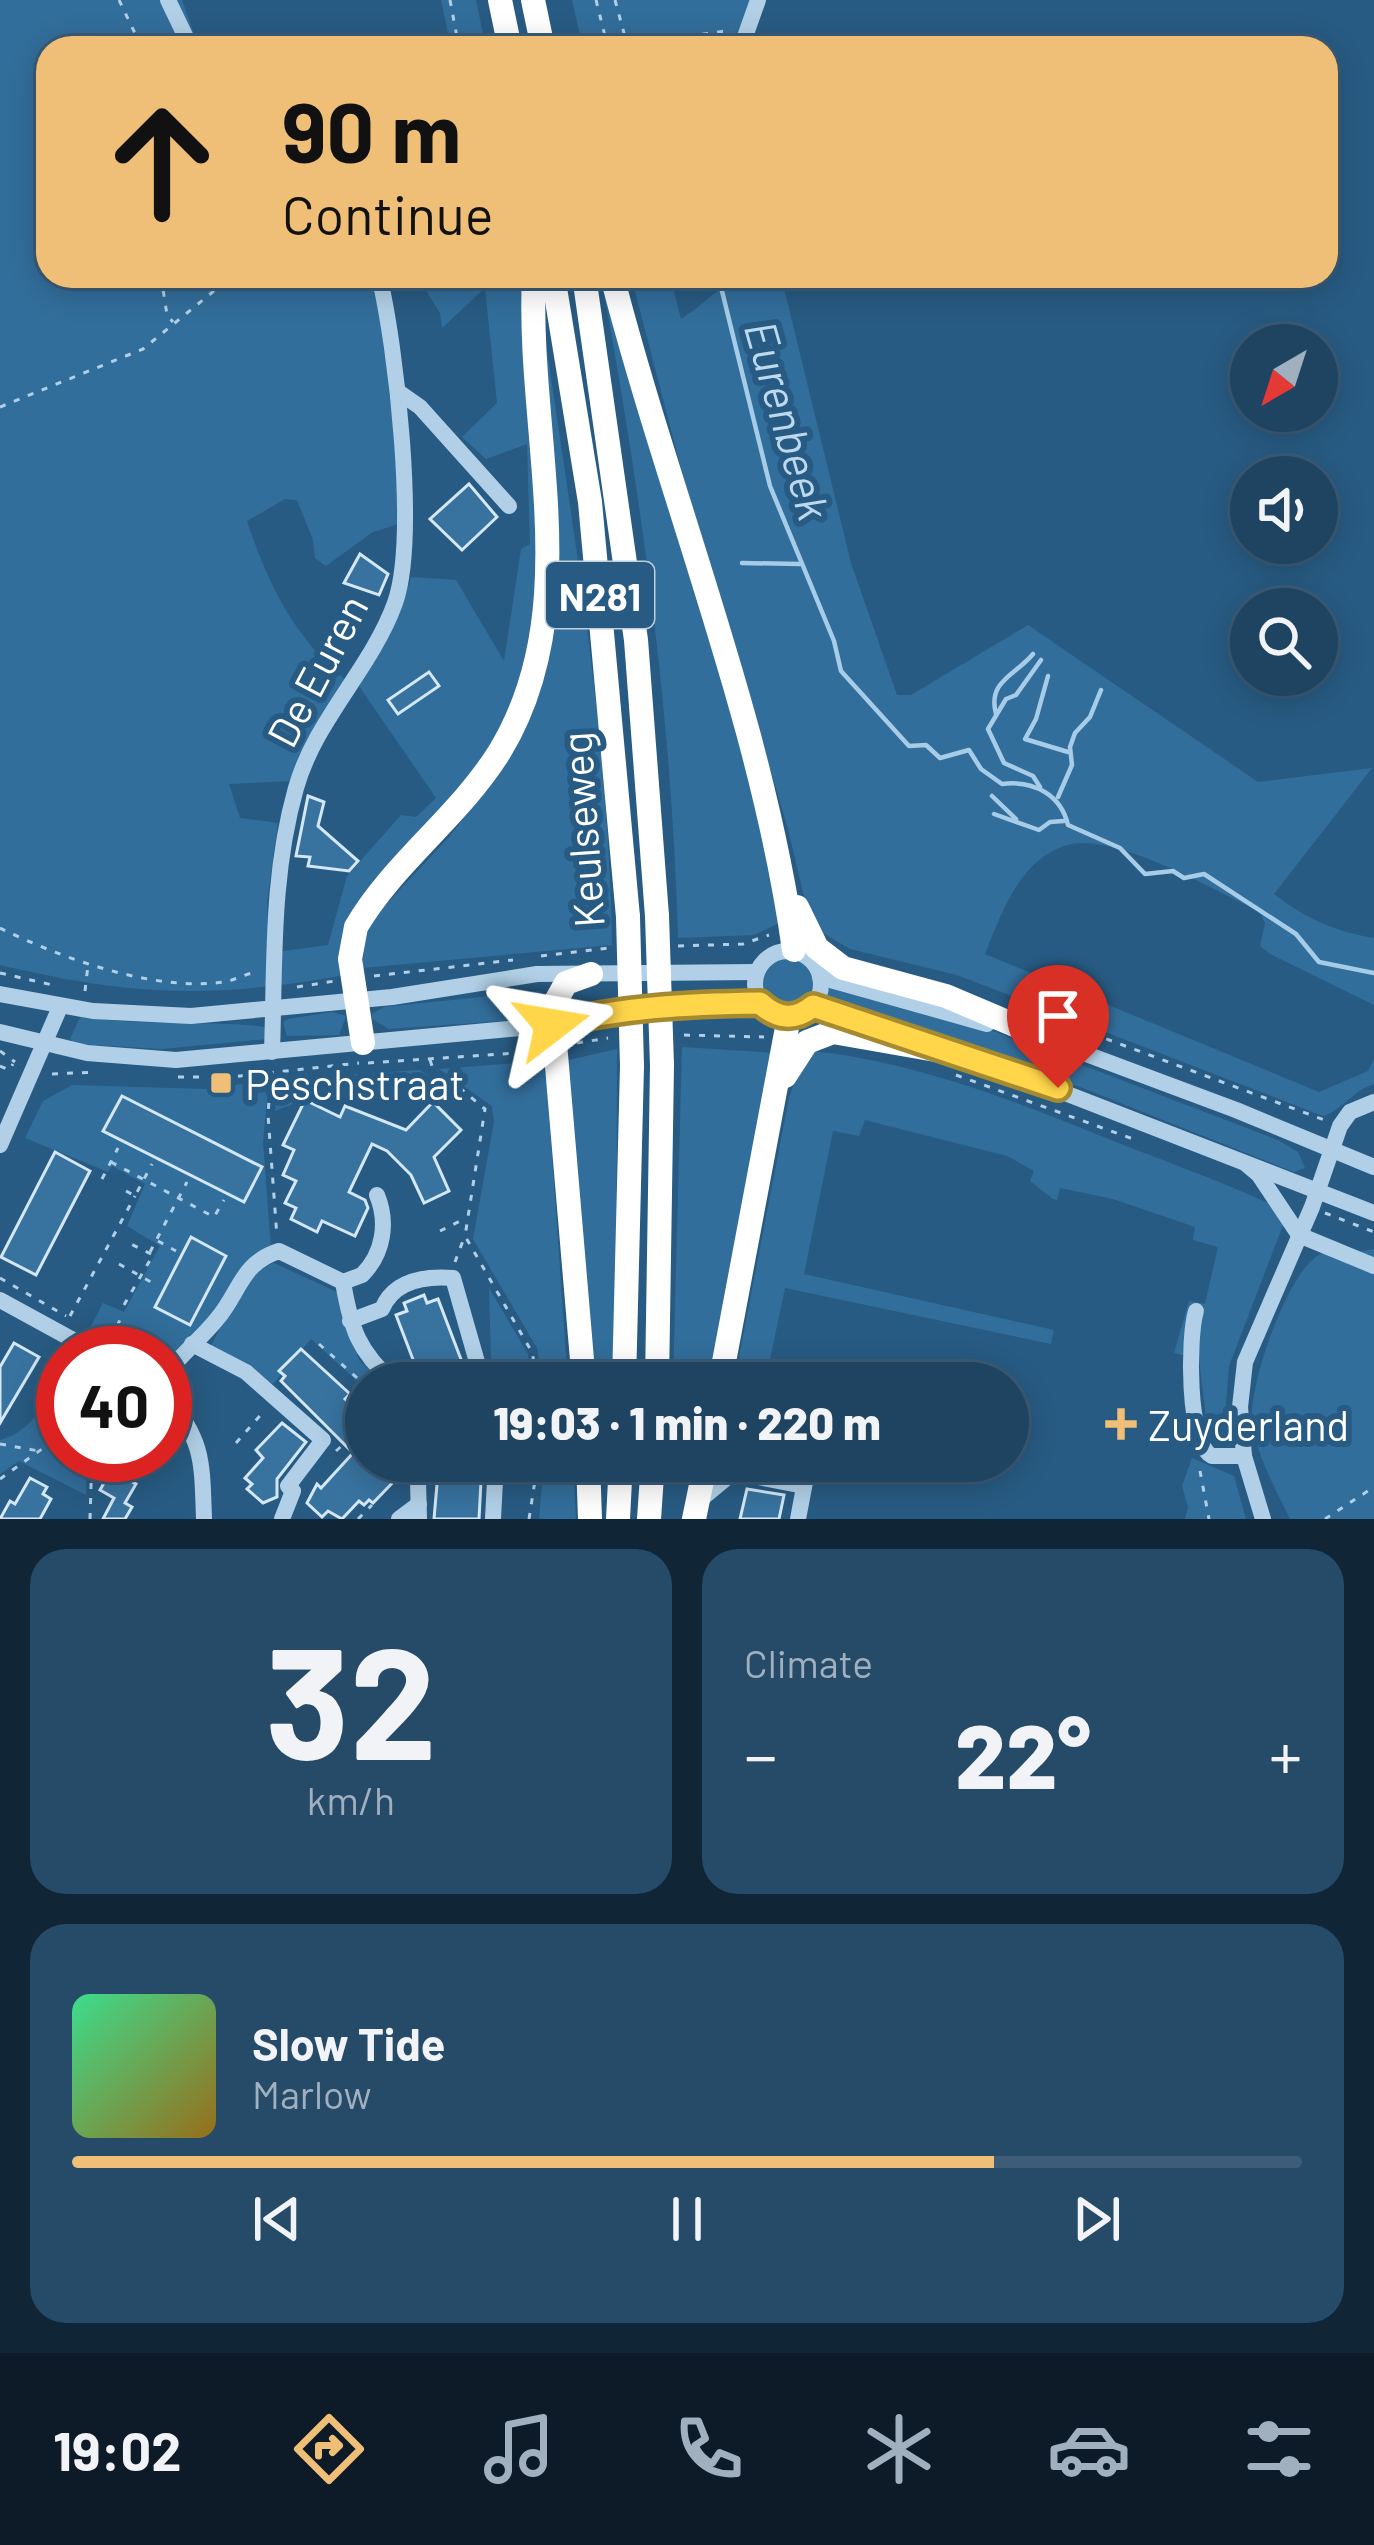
<!DOCTYPE html>
<html lang="en">
<head>
<meta charset="utf-8">
<style>
  :root { --surface:#1e4462; --page:#264b68; --text:#f1f3f6; --muted:#a1b0be; --line:#3c5c77; --accent:#efbe77 }
  body { margin:0; font-family:Barlow,sans-serif; background:var(--page); color:var(--text); height:100vh; display:flex; flex-direction:column; font-size:45px; white-space:nowrap }
  * { box-sizing:border-box; margin:0 }
  p { font-size:39px; color:var(--muted) }
  .icon { flex:none; width:66px; height:66px; fill:none; stroke:currentColor; stroke-width:2; stroke-linecap:round; stroke-linejoin:round }
  .map { position:relative; height:1519px; overflow:hidden }
  .sheet { display:flex; flex-direction:column; gap:30px; padding:30px; background:#102536; flex:1 }
  .sheet>* { flex:none }
  .hud { position:absolute; left:36px; top:36px; width:1302px; height:252px; border-radius:36px; box-shadow:0 6px 30px #0003,0 0 0 3px var(--line); background:#efbe77; color:#111; overflow:hidden }
  .needle { width:78px; rotate:219deg }
  .tools { position:absolute; left:1230px; top:324px; display:grid; gap:24px }
  .tools a { display:grid; place-items:center; width:108px; height:108px; border-radius:50%; background:var(--surface); box-shadow:0 6px 30px #0003,0 0 0 3px var(--line); font-size:60px }
  .speed { position:absolute; left:36px; top:1326px; display:flex; gap:24px; font-size:60px; font-weight:700; text-align:center }
  .speed>* { display:grid; place-content:center; width:156px; height:156px; border-radius:50%; background:var(--surface); box-shadow:0 6px 30px #0003,0 0 0 3px var(--line); line-height:1 }
  .speed .limit { border:18px solid #d22; background:#fff; color:#111 }
  .pin { position:absolute; display:grid; place-items:center; width:102px; height:102px; color:#fff; margin:-123px -51px; border-radius:50% 50% 50% 0; rotate:-45deg; box-shadow:0 0 12px #0007 }
  .pin .icon { rotate:45deg }
  .me { position:absolute; width:132px; margin:-66px; rotate:76deg; stroke-linejoin:round; filter:drop-shadow(0 0 9px #0008) }
  .turn { display:flex; align-items:center; gap:42px; height:252px; padding:0 48px; font-size:54px }
  .turn .icon { width:156px; height:156px; stroke-width:2.5 }
  .turn b { display:block; font-size:84px; line-height:102px }
  .big { font-size:90px; font-weight:800; line-height:1.1 }
  .sheet .widget { flex:1; display:flex; flex-direction:column; justify-content:center; gap:18px; min-width:0; padding:0 42px; border-radius:36px; background:var(--page) }
  .sheet .dial { align-items:center; gap:0 }
  .dial b { font-size:156px; line-height:1 }
  .song { display:flex; align-items:center; gap:36px }
  .cover { width:144px; height:144px; border-radius:18px; background:linear-gradient(135deg,hsl(150 70% 55%),hsl(40 70% 35%)) }
  .played { height:12px; border-radius:6px; background:linear-gradient(90deg,var(--accent) 75%,var(--line) 75%) }
  .keys { display:flex; justify-content:space-around; direction:ltr }
  .heat { display:flex; justify-content:space-between; align-items:center; font-size:66px; direction:ltr }
  .sheet .tiles { flex:1; display:grid; gap:30px; grid-template-columns:1fr 1fr }
  .widget:last-child { grid-column:span 2 }
  .trip { position:absolute; left:345px; top:1362px; width:684px; height:120px; border-radius:60px; background:var(--surface); box-shadow:0 6px 30px #0003,0 0 0 3px var(--line); font-weight:800; line-height:120px; text-align:center }
  .tabs { display:flex; height:192px; justify-content:space-around; align-items:center; background:#0c1b27; color:var(--muted) }
  .tabs .icon { width:84px; height:84px }
  .tabs .current { color:var(--accent) }
  .tabs b { font-size:54px; color:var(--text) }
  .map>svg:first-child { display:block }
  .green { fill:#326e9b }
  .lines { fill:none; stroke-linecap:round; stroke-linejoin:round }
  .stream { stroke:#a6cce7; stroke-width:4.5 }
  .building { fill:#3873a0; stroke:#d4e7f6; stroke-width:3 }
  .path { stroke:#b1d0e7; stroke-width:3; stroke-dasharray:6 9; stroke-linecap:butt }
  .minor { stroke:#b1d0e7; stroke-width:16 }
  .highway { stroke:#fff; stroke-width:24 }
  .highway-bridge { stroke:#fff; stroke-width:24 }
  .route-casing { stroke:#a68a30; stroke-width:30 }
  .route { stroke:#ffd54a; stroke-width:21 }
  .poi-dot { fill:#efbe77; stroke:#285b83; stroke-width:4.5 }
  .labels { text-anchor:middle; dominant-baseline:central; stroke-width:12; stroke-linejoin:round; paint-order:stroke }
  .shield { fill:#285b83; stroke:#beceda; stroke-width:3 }
  .shield-label { font-size:39px; font-weight:bold; fill:#fff }
  .street-label { font-size:42px; fill:#fff; stroke:#285b83 }
  .poi-label { font-size:42px; fill:#fff; stroke:#285b83; text-anchor:start }
  .water-label { font-size:45px; font-style:italic; fill:#bdd9ee; stroke:#285b83 }
</style>
</head>
<body>
<div class="map">
<svg width="1374" height="1519" viewBox="0 0 1374 1519">
  <rect width="100%" height="100%" fill="#285b83"/>
  <g class="green">
    <path d="M0,0H182L199,48H48V276H375L405,522L373,532L326,566L315,558L313,540L297,500L285,499L247,521C269,587 295,639 349,683L294,781L229,784L240,818L278,823L267,902L269,953L328,945L347,876L401,815L416,817L436,798L359,686L399,615L411,577L456,580L504,661L521,549L530,544L527,444L486,459L462,437L497,403L485,288L442,328L440,313L417,276H522C531,434 570,630 477,771C449,814 388,861 365,904C354,925 351,953 344,975C213,999 130,996 0,965Z"/>
    <polygon points="441,0 476,0 486,48 451,48"/>
    <polygon points="572,0 753,0 737,48 583,48"/>
    <path d="M601,276L720,650L782,922L754,935L678,938C672,716 641,494 601,276Z"/>
    <path d="M631,276H670L681,319C729,288 717,276 781,276L851,563L897,695H911L1028,625L1258,782L1372,768L1274,894C1306,919 1334,931 1374,938V1005L1270,954L1260,946L1265,923L1259,911C1215,891 1114,831 1067,845C1020,859 1001,914 985,954L1319,1092L1368,1071L1374,1060V1084C1354,1090 1341,1111 1323,1116L957,975L850,949L811,926L788,829L683,476Z"/>
    <path d="M542,316C572,525 609,733 612,945L362,968L366,934L376,915L449,837L502,768L537,681Z"/>
    <circle cx="788" cy="984" r="25"/>
    <polygon points="827,986 980,1026 1278,1140 1298,1152 1305,1168 1294,1172 1080,1087 823,1003"/>
    <polygon points="540,991 544,1018 389,1029 372,1019 372,1014 384,1007"/>
    <polygon points="332,1012 346,1016 339,1035 287,1036 283,1022 288,1019"/>
    <path d="M81,1015C122,1028 254,1019 268,1029L266,1039L162,1049L75,1044L70,1039Z"/>
    <polygon points="682,1047 775,1053 715,1383 673,1383"/>
    <polygon points="617,1049 616,1383 596,1383 564,1061"/>
    <path d="M811,1051C920,1062 1025,1105 1126,1146C1181,1167 1235,1187 1288,1212L1229,1366L1223,1440L1218,1443L1208,1436L1199,1359L1174,1353L1189,1301L1205,1304L1218,1247L1193,1240L1195,1227L1113,1199L1060,1188L1057,1200L1053,1199L1030,1181L1034,1171L1007,1156L865,1120L859,1136L833,1131L804,1274L1054,1330L1051,1344L785,1288L765,1383H734L789,1098L801,1061Z"/>
    <polygon points="542,1061 547,1084 568,1383 543,1383 537,1348 473,1239 494,1122 492,1106 439,1069"/>
    <polygon points="420,1070 428,1075 419,1088 314,1096 275,1111 278,1079"/>
    <polygon points="269,1080 263,1142 271,1248 199,1340 165,1368 165,1353 105,1353 83,1341 103,1303 124,1312 160,1246 127,1226 145,1184 112,1166 108,1172 25,1138 43,1101 72,1085 206,1089"/>
    <path d="M1374,1249V1519H1290C1275,1488 1257,1456 1252,1422C1248,1386 1289,1265 1323,1253L1339,1255Z"/>
    <path d="M274,1263L339,1293L359,1360L384,1383H366V1389L311,1339L273,1384L211,1347C223,1321 244,1271 274,1263Z"/>
    <polygon points="489,1288 528,1354 531,1383 498,1383 491,1358"/>
    <path d="M63,1371V1455H87L86,1495L19,1461L0,1474V1440C34,1431 48,1399 63,1371Z"/>
    <polygon points="1192,1458 1234,1476 1246,1519 1185,1519 1188,1507 1182,1486"/>
    <polygon points="544,1461 573,1461 576,1519 539,1519"/>
  </g>
  <g class="lines">
    <g class="stream">
      <path d="M722,291L770,486L834,641L841,671L909,746L926,745L940,758L969,750L981,769L1002,784C1034,780 1061,795 1068,825L1120,848L1145,874L1173,871L1184,878L1204,874L1296,934L1319,962L1374,973"/>
      <polyline points="742,563 800,564"/>
      <polyline points="1048,676 1036,719 1025,739 1068,752"/>
      <path d="M996,714C987,681 1016,675 1033,654"/>
      <polyline points="1040,787 1033,776 1004,763 988,729 1006,699 1016,695 1041,660"/>
      <polyline points="992,796 1016,819"/>
      <polyline points="1058,797 1072,765 1070,747 1075,733 1090,717 1101,690"/>
      <polyline points="994,814 1039,830 1050,822 1064,821"/>
    </g>
  </g>
  <g class="building">
    <polygon points="469,484 497,517 462,550 430,519"/>
    <polygon points="360,554 388,574 379,595 344,583"/>
    <polygon points="429,672 439,686 398,714 388,700"/>
    <polygon points="308,796 324,802 318,826 358,861 349,871 308,866 310,857 296,856"/>
    <polygon points="122,1096 262,1167 244,1202 103,1131"/>
    <polygon points="305,1100 340,1117 345,1106 406,1130 433,1102 461,1130 434,1157 449,1191 424,1203 411,1175 387,1151 372,1144 349,1192 365,1200 368,1208 355,1236 322,1221 317,1232 291,1219 296,1208 285,1203 296,1181 283,1175 294,1150 283,1145"/>
    <polygon points="55,1152 90,1171 36,1275 1,1257"/>
    <polygon points="191,1237 226,1256 190,1325 155,1307"/>
    <polygon points="424,1295 427,1303 438,1299 470,1383 422,1383 396,1315 407,1311 404,1303"/>
    <polygon points="14,1343 39,1357 0,1423 0,1367"/>
    <polygon points="301,1349 350,1394 345,1399 359,1411 353,1418 366,1430 366,1461 381,1461 398,1477 373,1503 369,1500 364,1505 359,1501 342,1519 328,1511 322,1517 307,1503 317,1484 321,1488 353,1453 281,1381 285,1376 279,1371"/>
    <polygon points="282,1423 306,1442 277,1479 277,1497 263,1503 247,1489 252,1484 245,1478 263,1458 256,1450"/>
    <polygon points="100,1455 134,1455 127,1469 132,1472 128,1480 136,1484 125,1503 132,1507 125,1519 103,1519 114,1498 100,1490 115,1464"/>
    <polygon points="439,1461 482,1462 479,1519 434,1519"/>
    <polygon points="30,1478 47,1487 43,1494 51,1499 40,1519 0,1519 10,1501 15,1504"/>
    <polygon points="747,1489 784,1495 779,1519 740,1519"/>
  </g>
  <g class="lines">
    <g class="path">
      <polyline points="119,0 142,48"/>
      <polyline points="450,0 459,48"/>
      <polyline points="596,0 608,48"/>
      <polyline points="615,0 628,48"/>
      <polyline points="628,45 732,30"/>
      <polyline points="161,276 167,315 173,322"/>
      <polyline points="0,407 143,349 220,286 241,276"/>
      <path d="M0,928C61,958 154,992 224,982C236,980 246,973 259,972"/>
      <polyline points="678,946 743,944 769,935"/>
      <polyline points="541,956 609,948"/>
      <polyline points="0,973 57,986"/>
      <polyline points="374,976 513,960"/>
      <polyline points="297,987 335,981"/>
      <polyline points="85,991 88,965"/>
      <polyline points="1050,1018 1327,1121"/>
      <polyline points="684,1035 764,1037"/>
      <polyline points="577,1043 608,1038"/>
      <polyline points="0,1051 15,1062"/>
      <polyline points="430,1060 437,1080 461,1089 485,1109 465,1236 533,1354 534,1383"/>
      <polyline points="368,1063 533,1052"/>
      <polyline points="0,1066 9,1070 13,1064"/>
      <polyline points="271,1073 268,1115 277,1237"/>
      <polyline points="52,1074 97,1072"/>
      <polyline points="956,1075 1133,1139"/>
      <polyline points="178,1077 230,1077 359,1063"/>
      <polyline points="111,1162 214,1217 224,1200"/>
      <polyline points="102,1179 118,1148"/>
      <polyline points="126,1191 135,1196 152,1164"/>
      <polyline points="1325,1213 1374,1232"/>
      <polyline points="440,1231 466,1218"/>
      <polyline points="158,1241 176,1251"/>
      <polyline points="150,1252 187,1182"/>
      <polyline points="455,1262 464,1238"/>
      <polyline points="119,1264 158,1286"/>
      <polyline points="0,1278 66,1316"/>
      <polyline points="124,1305 153,1255 131,1244"/>
      <polyline points="70,1316 135,1196"/>
      <polyline points="110,1339 120,1320"/>
      <polyline points="111,1341 131,1353"/>
      <polyline points="319,1344 366,1386"/>
      <polyline points="236,1443 264,1411"/>
      <polyline points="0,1444 39,1451"/>
      <polyline points="336,1451 355,1434 366,1442"/>
      <polyline points="1200,1471 1209,1519"/>
      <polyline points="0,1479 63,1434"/>
      <polyline points="90,1519 92,1455"/>
      <polyline points="358,1519 372,1505"/>
      <polyline points="529,1519 538,1461"/>
      <polyline points="1325,1519 1374,1487"/>
    </g>
    <g class="minor">
      <polyline points="168,0 191,48"/>
      <polyline points="741,48 758,0"/>
      <polyline points="400,393 420,407 509,506"/>
      <circle cx="788" cy="984" r="33"/>
      <polyline points="820,977 987,1024"/>
      <polyline points="0,994 93,1011 191,1016 392,997 537,974 756,972"/>
      <polyline points="813,1006 915,1037"/>
      <polyline points="0,1032 87,1053 176,1060 552,1025 606,1011 760,1003"/>
      <polyline points="1030,1033 1236,1110 1374,1167"/>
      <path d="M272,1052C275,962 271,876 296,788C315,720 371,669 395,603C418,538 396,345 379,276"/>
      <polyline points="962,1053 1374,1213"/>
      <polyline points="0,1145 60,1007"/>
      <polyline points="1246,1164 1259,1175 1299,1235"/>
      <polyline points="1299,1235 1374,1266"/>
      <path d="M343,1282C351,1329 358,1351 394,1383"/>
      <polyline points="0,1300 97,1353"/>
      <path d="M1196,1311C1188,1337 1187,1444 1212,1456H1244"/>
      <path d="M350,1321L382,1309C394,1280 426,1276 453,1278L483,1383"/>
      <polyline points="192,1344 246,1372 323,1440 288,1486 293,1491 282,1519"/>
      <path d="M165,1376C180,1355 201,1339 217,1319C240,1292 241,1263 279,1251L343,1282L362,1275C384,1253 388,1222 377,1195"/>
      <path d="M165,1395C204,1440 202,1462 204,1519"/>
      <polyline points="753,1476 804,1486"/>
      <polyline points="701,1499 730,1475 753,1476 724,1461"/>
      <polyline points="399,1519 419,1504"/>
      <polyline points="419,1519 418,1481 426,1461"/>
      <polyline points="493,1519 496,1461"/>
      <polyline points="798,1519 809,1461"/>
      <polyline points="1263,1519 1244,1456 1240,1407 1245,1362 1312,1207 1340,1126 1350,1112 1374,1102"/>
    </g>
    <g class="highway">
      <polyline points="500,0 510,48"/>
      <polyline points="533,0 543,48"/>
      <polyline points="553,276 590,502 628,917"/>
      <polyline points="584,276 636,640 657,916"/>
      <path d="M612,276C670,501 762,720 794,950"/>
      <polyline points="797,907 817,948 843,968 946,996 1038,1035"/>
      <path d="M363,1043L350,959L356,927C393,863 460,816 500,751C587,607 526,432 534,276"/>
      <polyline points="785,1076 807,1042 833,1032 970,1056"/>
      <polyline points="584,1383 552,1008 566,983 591,974"/>
      <polyline points="624,1383 632,1066"/>
      <polyline points="657,1383 662,1065"/>
      <polyline points="720,1383 789,1017"/>
      <polyline points="588,1461 590,1519"/>
      <polyline points="618,1519 621,1461"/>
      <polyline points="649,1519 653,1461"/>
      <polyline points="694,1519 706,1461"/>
    </g>
    <g class="highway-bridge">
      <polyline points="657,916 662,1065"/>
      <polyline points="628,917 632,1066"/>
    </g>
  </g>
  <g class="lines">
    <g class="route-casing">
      <path id="route" d="M552,1025C621,1007 689,1004 760,1003C777,1019 795,1021 813,1006L1058,1088"/>
    </g>
    <use href="#route" class="route"/>
  </g>
  <g class="poi-dot">
    <rect x="209" y="1071" width="24" height="24" rx="6"/>
    <path d="M1115 1406h12v12h12v12h-12v12h-12v-12h-12v-12h12z"/>
  </g>
  <g class="labels">
    <rect class="shield" x="546" y="562" width="108" height="66" rx="9"/>
    <g class="shield-label">
      <text x="600" y="595">N281</text>
    </g>
    <g class="street-label">
      <text transform="translate(316 670) rotate(-62)">De Euren</text>
      <text transform="translate(581 830) rotate(-94)">Keulseweg</text>
    </g>
    <g class="poi-label">
      <text x="245" y="1083">Peschstraat</text>
      <text x="1148" y="1424">Zuyderland</text>
    </g>
    <g class="water-label">
      <text transform="translate(789 420) rotate(74)">Eurenbeek</text>
    </g>
  </g>
</svg>
<div class="tools">
<a><svg class="needle" viewBox="-14 -14 28 28"><path d="M0-13l5 13h-10z" fill="#e53935"/><path d="M0 13l5-13h-10z" fill="#a1b0be"/></svg></a>
<a><svg class="icon" aria-label="sound" viewBox="0 0 24 24"><path d="M4 9h4l5-4v14l-5-4H4zM17 9q2 3 0 6"/></svg></a>
<a><svg class="icon" aria-label="search" viewBox="0 0 24 24"><circle cx="10" cy="10" r="6"/><path d="M15 15l6 6"/></svg></a>
</div>
<div class="speed"><div class="limit">40</div></div>
<div class="pin" style="left:1058px;top:1088px;background:#d93025"><svg class="icon" aria-label="arrive" viewBox="0 0 24 24"><path d="M6 21V4h12l-3 4 3 4H6"/></svg></div>
<svg class="me" style="left:552px;top:1025px" viewBox="-20 -20 40 40"><path d="M0-17L14 15 0 8-14 15z" fill="#ffd54a" stroke="#fff" stroke-width="4"/></svg>
<div class="trip">19:03 · 1 min · 220 m</div>
<div class="hud">
<div class="turn"><svg class="icon" aria-label="ahead" viewBox="0 0 24 24"><path d="M12 20V5M6 11l6-6 6 6"/></svg><div><b>90 m</b>Continue</div></div>
</div>
</div>
<section class="sheet">
<div class="tiles">
<div class="widget dial"><b>32</b><p>km/h</p></div>
<div class="widget"><p>Climate</p>
<div class="heat"><a>−</a><b class="big">22°</b><a>+</a></div>
</div>
<div class="widget">
<div class="song"><i class="cover"></i><div><b>Slow Tide</b><p>Marlow</p></div></div>
<div class="played"></div>
<div class="keys"><svg class="icon" aria-label="previous" viewBox="0 0 24 24"><path d="M18 5L8 12l10 7zM5 5v14"/></svg><svg class="icon" aria-label="pause" viewBox="0 0 24 24"><path d="M8 5v14M16 5v14"/></svg><svg class="icon" aria-label="next" viewBox="0 0 24 24"><path d="M6 5l10 7-10 7zM19 5v14"/></svg></div>
</div>
</div>
</section>
<nav class="tabs">
<b>19:02</b>
<svg class="icon current" aria-label="directions" viewBox="0 0 24 24"><path d="M12 3l9 9-9 9-9-9zM9 14v-3h6M13 9l2 2-2 2"/></svg>
<svg class="icon" aria-label="music" viewBox="0 0 24 24"><path d="M9 18V5l10-2v13"/><circle cx="6" cy="18" r="3"/><circle cx="16" cy="16" r="3"/></svg>
<svg class="icon" aria-label="phone" viewBox="0 0 24 24"><path d="M5 4h4l2 5-3 2q2 4 5 5l2-3 5 2v4C11 20 4 13 5 4z"/></svg>
<svg class="icon" aria-label="climate" viewBox="0 0 24 24"><path d="M12 3v18M4 7l16 10M4 17L20 7"/></svg>
<svg class="icon" aria-label="car" viewBox="0 0 24 24"><path d="M5 17H2v-5l4-1 3-4h7l3 4 3 1v5h-3M9 17h6M6 11h13"/><circle cx="7" cy="17" r="2"/><circle cx="17" cy="17" r="2"/></svg>
<svg class="icon" aria-label="filters" viewBox="0 0 24 24"><path d="M4 7h16M4 17h16"/><circle cx="9" cy="7" r="2"/><circle cx="15" cy="17" r="2"/></svg>
</nav>
</body>
</html>
